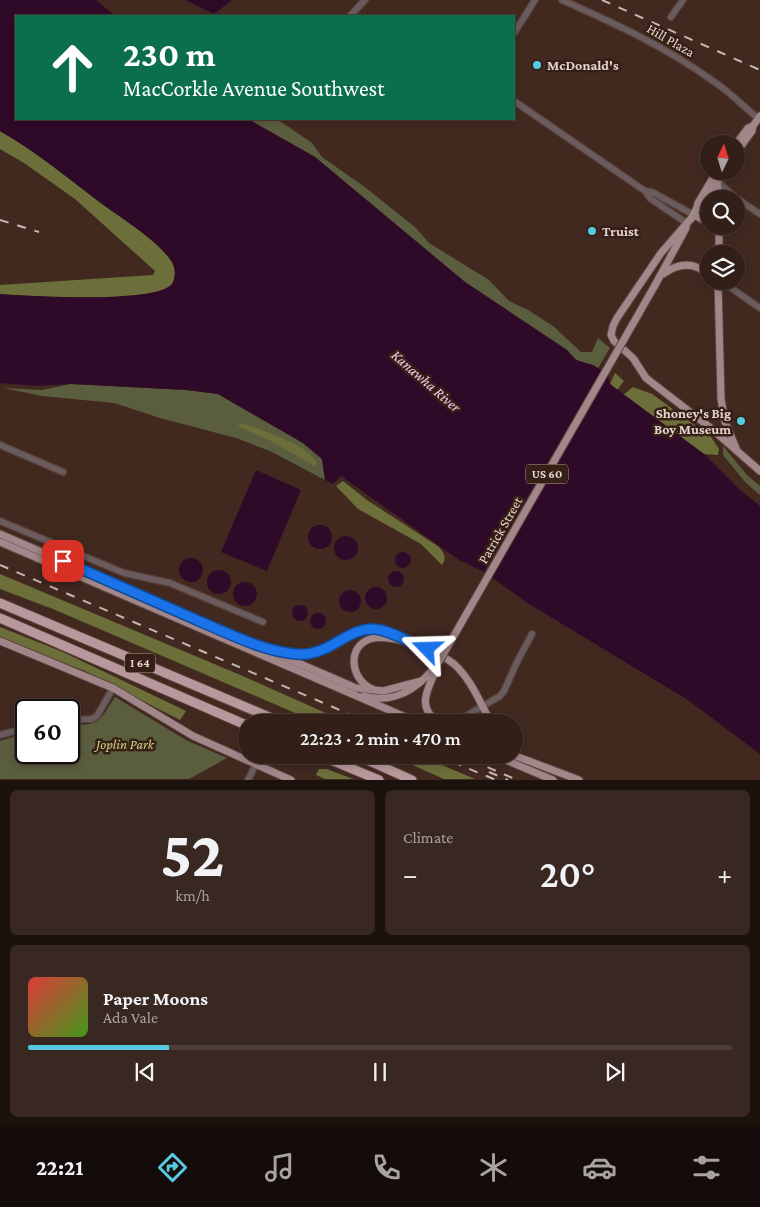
<!DOCTYPE html>
<html lang="en">
<head>
<meta charset="utf-8">
<style>
  :root { --surface:#311f18; --page:#392721; --text:#f1f3f6; --muted:#a8a2a2; --line:#4c3d37; --accent:#55cae0 }
  body { margin:0; font-family:"Crimson Pro",serif; background:var(--page); color:var(--text); height:100vh; display:flex; flex-direction:column; font-size:19px; white-space:nowrap }
  * { box-sizing:border-box; margin:0 }
  p { font-size:16px; color:var(--muted) }
  .icon { flex:none; width:28px; height:28px; fill:none; stroke:currentColor; stroke-width:2; stroke-linecap:round; stroke-linejoin:round }
  .map { position:relative; height:780px; overflow:hidden }
  .side { display:flex; flex-direction:column; gap:10px; padding:10px; background:#1b110d; flex:1 }
  .side>* { flex:none }
  .guide { position:absolute; left:15px; top:15px; width:500px; height:105px; border-radius:0px; box-shadow:0 2px 8px #0003,0 0 0 1px var(--line); background:#0b6e4f; color:#fff; overflow:hidden }
  .needle { width:32px; rotate:4deg }
  .buttons { position:absolute; left:700px; top:135px; display:grid; gap:10px }
  .buttons a { display:grid; place-items:center; width:45px; height:45px; border-radius:50%; background:var(--surface); box-shadow:0 2px 8px #0003,0 0 0 1px var(--line); font-size:25px }
  .speed { position:absolute; left:15px; top:699px; display:flex; gap:10px; font-size:25px; font-weight:700; text-align:center }
  .speed>* { display:grid; place-content:center; width:65px; height:65px; border-radius:50%; background:var(--surface); box-shadow:0 2px 8px #0003,0 0 0 1px var(--line); line-height:1 }
  .speed .limit { border:2px solid #111; border-radius:8px; background:#fff; color:#111 }
  .pin { position:absolute; display:grid; place-items:center; width:42px; height:42px; color:#fff; margin:-21px; border-radius:10px; box-shadow:0 2px 8px #0006 }
  .me { position:absolute; width:55px; margin:-28px; rotate:292deg; stroke-linejoin:round; filter:drop-shadow(0 0 4px #0008) }
  .turn { display:flex; align-items:center; gap:18px; height:105px; padding:0 25px; font-size:22px }
  .turn .icon { width:65px; height:65px; stroke-width:2.5 }
  .turn b { display:block; font-size:35px; line-height:42px }
  .big { font-size:38px; font-weight:600; line-height:1.1 }
  .side .tile { flex:1; display:flex; flex-direction:column; justify-content:center; gap:8px; min-width:0; padding:0 18px; border-radius:8px; background:var(--page) }
  .side .dial { align-items:center; gap:0 }
  .dial b { font-size:65px; line-height:1 }
  .song { display:flex; align-items:center; gap:15px }
  .cover { width:60px; height:60px; border-radius:8px; background:linear-gradient(135deg,hsl(0 70% 55%),hsl(100 70% 35%)) }
  .played { height:5px; border-radius:2px; background:linear-gradient(90deg,var(--accent) 20%,var(--line) 20%) }
  .keys { display:flex; justify-content:space-around; direction:ltr }
  .heat { display:flex; justify-content:space-between; align-items:center; font-size:28px; direction:ltr }
  .side .tiles { flex:1; display:grid; gap:10px; grid-template-columns:1fr 1fr }
  .tile:last-child { grid-column:span 2 }
  .trip { position:absolute; left:238px; top:714px; width:285px; height:50px; border-radius:25px; background:var(--surface); box-shadow:0 2px 8px #0003,0 0 0 1px var(--line); font-weight:600; line-height:50px; text-align:center }
  .tabs { display:flex; height:80px; justify-content:space-around; align-items:center; background:#140c0a; color:var(--muted) }
  .tabs .icon { width:35px; height:35px }
  .tabs .current { color:var(--accent) }
  .tabs b { font-size:22px; color:var(--text) }
  .map>svg:first-child { display:block }
  .green { fill:#5b5d3f }
  .forest { fill:#6c6f3a }
  .water { fill:#2f0a28 }
  .pier { fill:#412920 }
  .lines { fill:none; stroke-linecap:round; stroke-linejoin:round }
  .minor-casing { stroke:#5b443c; stroke-width:8 }
  .major-casing { stroke:#5b443c; stroke-width:9 }
  .highway-casing { stroke:#5b443c; stroke-width:11 }
  .minor { stroke:#6a5c5e; stroke-width:5.5 }
  .major { stroke:#a2878a; stroke-width:7 }
  .highway { stroke:#b8989c; stroke-width:9 }
  .rail { stroke:#c8b7b0; stroke-width:2; stroke-dasharray:9 9; stroke-linecap:butt }
  .major-bridge-casing { stroke:#5b443c; stroke-width:9; stroke-linecap:butt }
  .major-bridge { stroke:#a2878a; stroke-width:7 }
  .route-casing { stroke:#114b97; stroke-width:12 }
  .route { stroke:#1a73e8; stroke-width:9 }
  .poi-dot { fill:#55cae0; stroke:#362016; stroke-width:2 }
  .labels { text-anchor:middle; dominant-baseline:central; stroke-width:5; stroke-linejoin:round; paint-order:stroke }
  .shield { fill:#362016; stroke:#b09e97; stroke-width:1 }
  .shield-label { font-size:12px; font-weight:bold; fill:#e4d4ce }
  .street-label { font-size:14px; fill:#e4d4ce; stroke:#362016 }
  .poi-label { font-size:14px; font-weight:bold; fill:#e4d4ce; stroke:#362016; text-anchor:start }
  .park-label { font-size:14px; font-style:italic; fill:#ced381; stroke:#362016 }
  .water-label { font-size:15px; font-style:italic; fill:#fdc4ee; stroke:#362016 }
</style>
</head>
<body>
<div class="map">
<svg width="760" height="780" viewBox="0 0 760 780">
  <rect width="100%" height="100%" fill="#412920"/>
  <g class="green">
    <polygon points="248,119 277,119 312,143 322,157 366,188 416,228 429,243 489,280 509,301 528,310 553,326 581,352 592,352 598,338 610,348 598,368 576,360 567,350 465,282 315,157"/>
    <polygon points="71,384 187,390 218,394 303,443 322,459 325,480 270,451 236,438 160,418 114,403 42,396 3,388 41,390"/>
    <polygon points="723,446 747,475 760,486 760,495 746,483 723,455"/>
    <path d="M115,697L186,740L227,758L189,779H0V741L26,733V752H69V724C100,727 99,721 115,697Z"/>
  </g>
  <g class="forest">
    <path d="M0,131C37,152 69,179 102,204C122,218 156,240 170,259C175,265 177,276 172,284C157,304 27,296 0,294V285L153,275L155,271L75,199L24,163L0,149Z"/>
    <polygon points="615,373 624,381 617,390 610,384"/>
    <polygon points="633,387 652,394 711,437 719,449 718,455 704,454 623,395"/>
    <path d="M241,423C259,429 309,445 317,463L315,466L269,440L238,426Z"/>
    <path d="M343,481L367,500L439,547C444,553 447,558 442,565L421,544L358,509L336,486Z"/>
    <polygon points="0,574 238,674 346,722 316,722 53,609 0,589"/>
    <polygon points="0,627 63,652 186,711 180,720 85,671 0,639"/>
    <polygon points="390,755 418,755 475,779 444,779"/>
    <polygon points="319,769 327,769 353,779 325,779 316,775"/>
  </g>
  <g class="water">
    <path d="M0,0H96L115,16H16V119H248L315,157L465,282L567,350L576,360L593,365L608,374L610,384L704,454L740,490L760,506V754L688,700L529,604L484,572L459,560L341,476L333,484L325,480L322,459L303,443L218,394L187,390L71,384L36,386L0,383V294C28,296 157,304 172,284C177,276 175,265 170,259C155,239 123,219 102,204C69,179 37,152 0,131Z"/>
    <polygon points="185,0 232,0 214,14"/>
    <polygon points="256,470 301,490 267,571 221,552"/>
    <circle cx="320" cy="537" r="12"/>
    <circle cx="346" cy="548" r="12"/>
    <circle cx="403" cy="560" r="8"/>
    <circle cx="191" cy="570" r="12"/>
    <circle cx="219" cy="582" r="12"/>
    <circle cx="396" cy="579" r="8"/>
    <circle cx="245" cy="594" r="12"/>
    <circle cx="376" cy="598" r="11"/>
    <circle cx="350" cy="601" r="11"/>
    <circle cx="300" cy="613" r="8"/>
    <circle cx="318" cy="621" r="8"/>
  </g>
  <polygon class="pier" points="602,369 608,374 490,576 484,572"/>
  <g class="lines">
    <g class="minor-casing">
      <g id="minor">
        <path d="M562,0C614,23 666,47 713,81C730,92 744,107 760,120"/>
        <polyline points="350,16 365,0"/>
        <polyline points="671,17 683,0"/>
        <polyline points="514,33 535,0"/>
        <polyline points="514,101 645,191"/>
        <polyline points="717,181 736,198 760,214"/>
        <polyline points="688,224 651,199 645,191 652,192 694,215"/>
        <polyline points="721,281 760,308"/>
        <polyline points="0,445 63,472"/>
        <polyline points="0,521 124,573 170,583 263,622"/>
        <polyline points="69,720 92,719 97,716 113,688"/>
        <polyline points="456,722 500,696 504,691 518,660 532,634"/>
        <polyline points="0,735 26,728"/>
        <polyline points="248,780 256,764"/>
      </g>
    </g>
    <g class="major-casing">
      <g id="major">
        <polyline points="736,144 748,128 753,126"/>
        <polyline points="736,153 752,131 753,126 760,116"/>
        <polyline points="717,181 719,199"/>
        <polyline points="697,208 698,203 717,171"/>
        <polyline points="694,215 661,253 617,318 613,326 611,335 614,341 633,358 646,378 712,429 760,471"/>
        <polyline points="694,215 709,223"/>
        <polyline points="691,219 697,208 702,206 724,171"/>
        <polyline points="719,254 719,226"/>
        <path d="M663,274C678,263 694,261 709,275"/>
        <polyline points="718,281 721,399 725,422 736,448"/>
        <polyline points="654,287 686,228"/>
        <polyline points="0,534 356,688 383,691 421,681"/>
        <polyline points="0,542 417,722"/>
        <polyline points="0,641 113,688 193,736 291,780"/>
        <path d="M275,649C287,653 300,656 313,653C353,646 353,612 403,639"/>
        <path d="M437,667C429,688 415,706 438,722"/>
        <path d="M372,689C351,680 346,647 370,639C390,632 438,651 454,664C471,679 480,703 491,722"/>
        <path d="M363,696C397,705 421,687 440,660"/>
        <polyline points="494,755 553,780"/>
        <polyline points="513,755 579,780"/>
      </g>
    </g>
    <g class="highway-casing">
      <g id="highway">
        <polyline points="0,603 281,722"/>
        <polyline points="0,618 246,725"/>
        <polyline points="319,755 379,780"/>
        <polyline points="356,755 412,780"/>
      </g>
    </g>
    <use href="#minor" class="minor"/>
    <use href="#major" class="major"/>
    <use href="#highway" class="highway"/>
    <g class="rail">
      <polyline points="602,0 760,70"/>
      <polyline points="0,220 39,232"/>
      <polyline points="0,565 368,722"/>
      <polyline points="436,755 496,780"/>
      <polyline points="471,760 517,780"/>
      <polyline points="489,772 508,780"/>
    </g>
    <g class="major-bridge-casing">
      <polyline id="major-bridge" points="440,660 654,287"/>
    </g>
    <use href="#major-bridge" class="major-bridge"/>
  </g>
  <g class="lines">
    <g class="route-casing">
      <path id="route" d="M63,561C109,581 154,601 199,621C230,634 262,651 296,654C330,657 345,628 374,629C390,630 410,643 427,649"/>
    </g>
    <use href="#route" class="route"/>
  </g>
  <g class="poi-dot">
    <circle cx="537" cy="65" r="5"/>
    <circle cx="592" cy="231" r="5"/>
    <circle cx="741" cy="421" r="5"/>
  </g>
  <g class="labels">
    <g class="shield">
      <rect x="526" y="464.5" width="42" height="19" rx="4"/>
      <rect x="125" y="653.5" width="30" height="19" rx="4"/>
    </g>
    <g class="shield-label">
      <text x="547" y="474">US 60</text>
      <text x="140" y="663">I 64</text>
    </g>
    <g class="street-label">
      <text transform="translate(671 40) rotate(30)">Hill Plaza</text>
      <text transform="translate(500 530) rotate(-60)">Patrick Street</text>
    </g>
    <g class="poi-label">
      <text x="547" y="65">McDonald's</text>
      <text x="602" y="231">Truist</text>
      <text x="731" y="413" text-anchor="end">Shoney's Big<tspan x="731" dy="16">Boy Museum</tspan></text>
    </g>
    <g class="park-label">
      <text x="125" y="744">Joplin Park</text>
    </g>
    <g class="water-label">
      <text transform="translate(426 381) rotate(41)">Kanawha River</text>
    </g>
  </g>
</svg>
<div class="buttons">
<a><svg class="needle" viewBox="-14 -14 28 28"><path d="M0-13l5 13h-10z" fill="#e53935"/><path d="M0 13l5-13h-10z" fill="#a8a2a2"/></svg></a>
<a><svg class="icon" aria-label="search" viewBox="0 0 24 24"><circle cx="10" cy="10" r="6"/><path d="M15 15l6 6"/></svg></a>
<a><svg class="icon" aria-label="layers" viewBox="0 0 24 24"><path d="M12 4l9 5-9 5-9-5zM3 14l9 5 9-5"/></svg></a>
</div>
<div class="speed"><div class="limit">60</div></div>
<div class="pin" style="left:63px;top:561px;background:#d93025"><svg class="icon" aria-label="arrive" viewBox="0 0 24 24"><path d="M6 21V4h12l-3 4 3 4H6"/></svg></div>
<svg class="me" style="left:427px;top:649px" viewBox="-20 -20 40 40"><path d="M0-17L14 15 0 8-14 15z" fill="#1a73e8" stroke="#fff" stroke-width="4"/></svg>
<div class="trip">22:23 · 2 min · 470 m</div>
<div class="guide">
<div class="turn"><svg class="icon" aria-label="ahead" viewBox="0 0 24 24"><path d="M12 20V5M6 11l6-6 6 6"/></svg><div><b>230 m</b>MacCorkle Avenue Southwest</div></div>
</div>
</div>
<section class="side">
<div class="tiles">
<div class="tile dial"><b>52</b><p>km/h</p></div>
<div class="tile"><p>Climate</p>
<div class="heat"><a>−</a><b class="big">20°</b><a>+</a></div>
</div>
<div class="tile">
<div class="song"><i class="cover"></i><div><b>Paper Moons</b><p>Ada Vale</p></div></div>
<div class="played"></div>
<div class="keys"><svg class="icon" aria-label="previous" viewBox="0 0 24 24"><path d="M18 5L8 12l10 7zM5 5v14"/></svg><svg class="icon" aria-label="pause" viewBox="0 0 24 24"><path d="M8 5v14M16 5v14"/></svg><svg class="icon" aria-label="next" viewBox="0 0 24 24"><path d="M6 5l10 7-10 7zM19 5v14"/></svg></div>
</div>
</div>
</section>
<nav class="tabs">
<b>22:21</b>
<svg class="icon current" aria-label="directions" viewBox="0 0 24 24"><path d="M12 3l9 9-9 9-9-9zM9 14v-3h6M13 9l2 2-2 2"/></svg>
<svg class="icon" aria-label="music" viewBox="0 0 24 24"><path d="M9 18V5l10-2v13"/><circle cx="6" cy="18" r="3"/><circle cx="16" cy="16" r="3"/></svg>
<svg class="icon" aria-label="phone" viewBox="0 0 24 24"><path d="M5 4h4l2 5-3 2q2 4 5 5l2-3 5 2v4C11 20 4 13 5 4z"/></svg>
<svg class="icon" aria-label="climate" viewBox="0 0 24 24"><path d="M12 3v18M4 7l16 10M4 17L20 7"/></svg>
<svg class="icon" aria-label="car" viewBox="0 0 24 24"><path d="M5 17H2v-5l4-1 3-4h7l3 4 3 1v5h-3M9 17h6M6 11h13"/><circle cx="7" cy="17" r="2"/><circle cx="17" cy="17" r="2"/></svg>
<svg class="icon" aria-label="filters" viewBox="0 0 24 24"><path d="M4 7h16M4 17h16"/><circle cx="9" cy="7" r="2"/><circle cx="15" cy="17" r="2"/></svg>
</nav>
</body>
</html>
